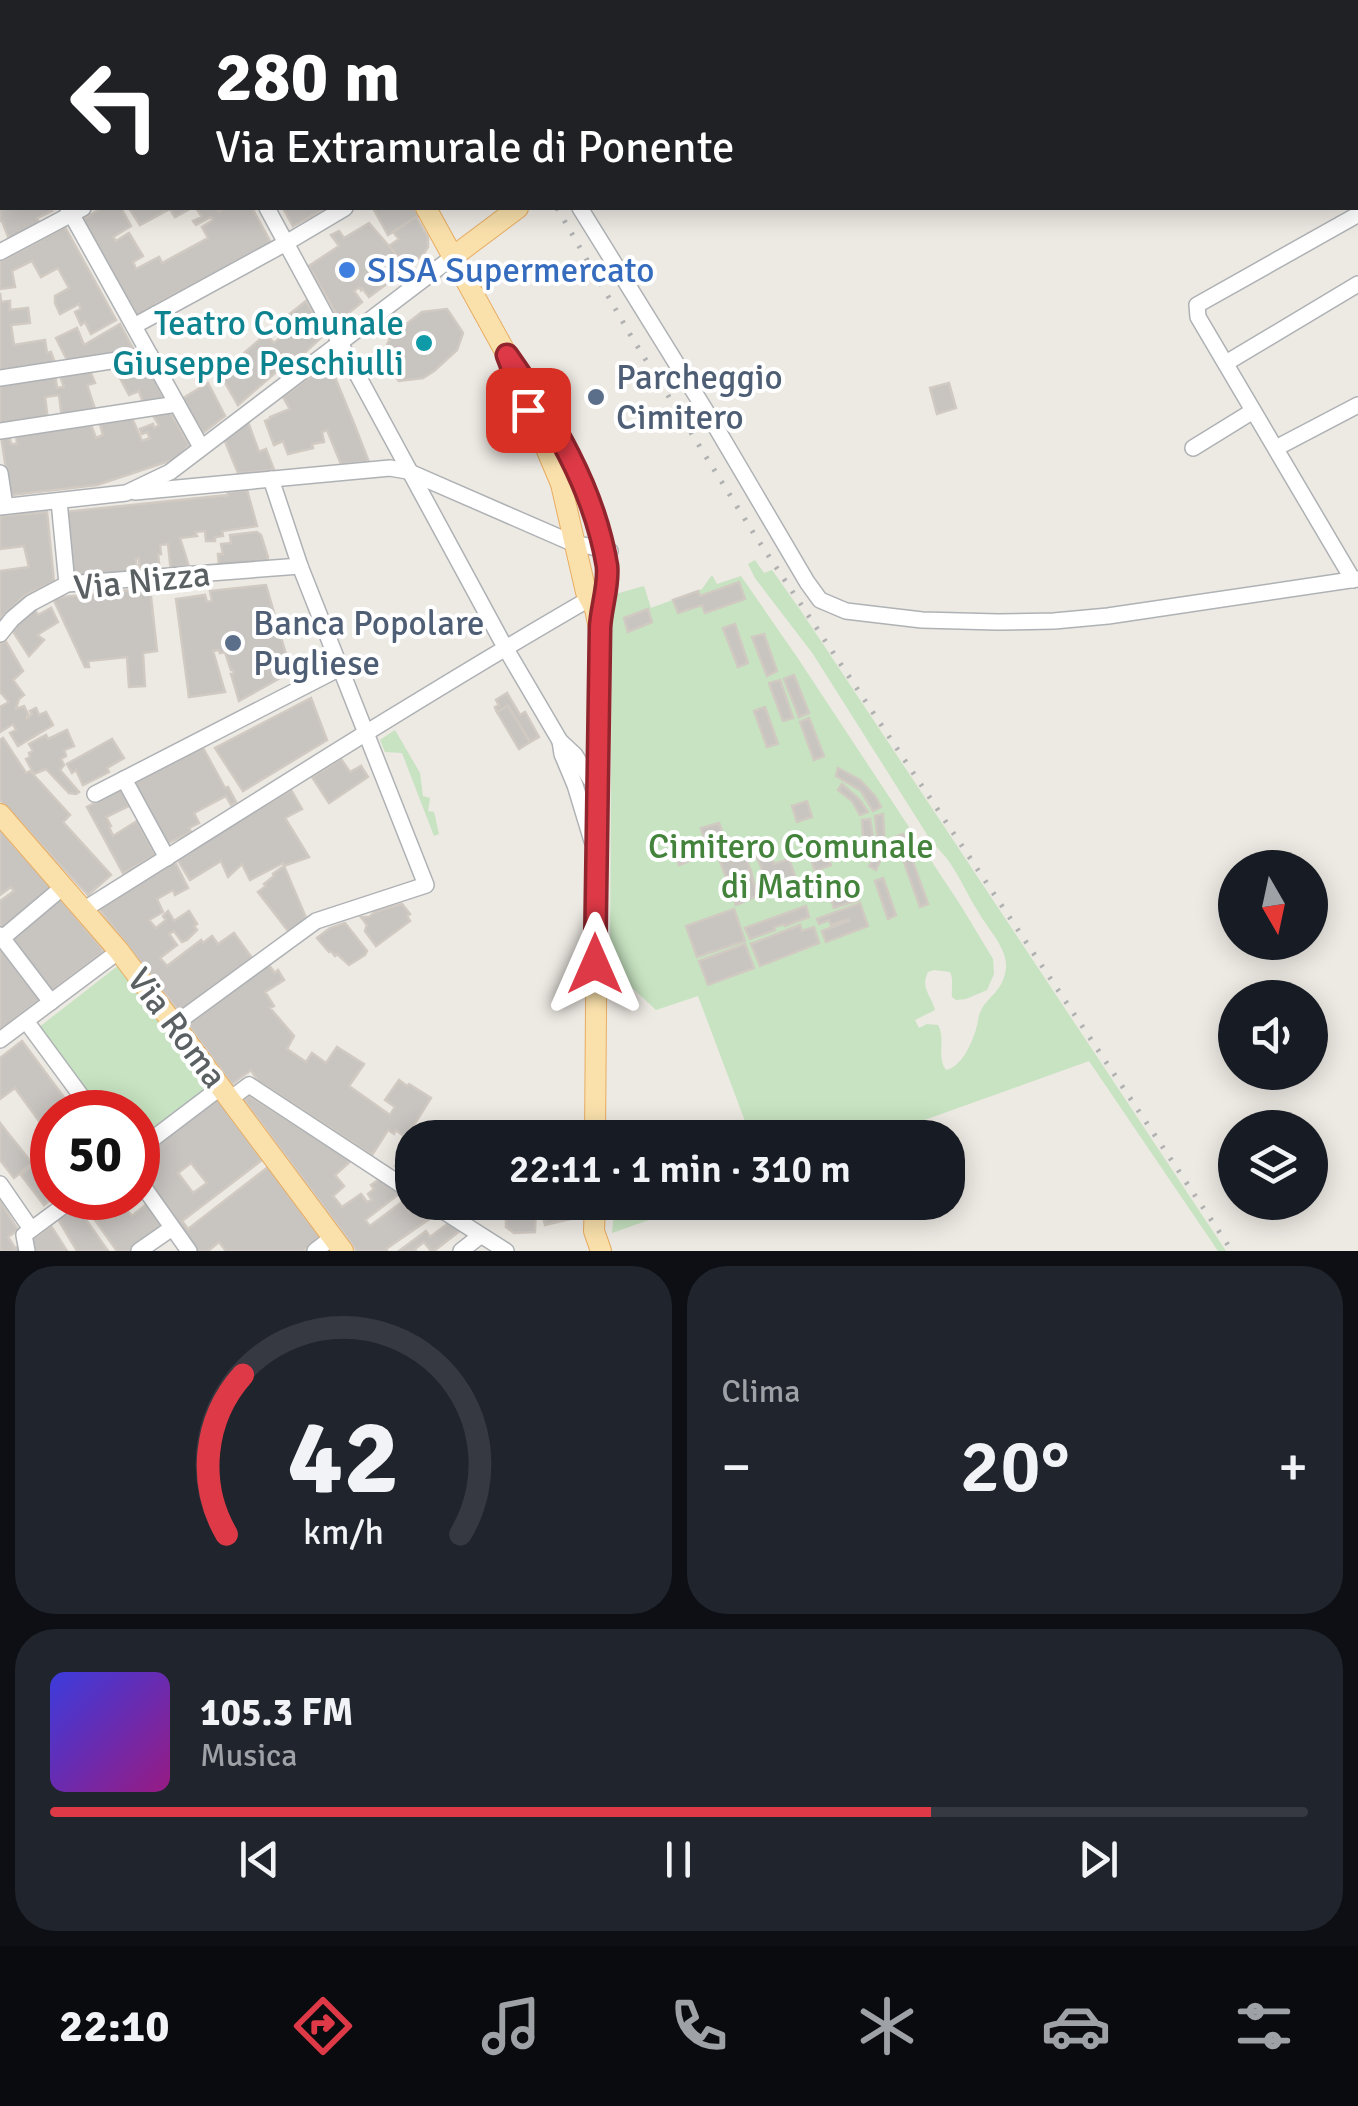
<!DOCTYPE html>
<html lang="it">
<head>
<meta charset="utf-8">
<style>
  :root { --surface:#171b24; --page:#20242c; --text:#f1f3f6; --muted:#9ea1a6; --line:#363941; --accent:#de3946 }
  body { margin:0; font-family:Signika,sans-serif; background:var(--page); color:var(--text); height:100vh; display:flex; flex-direction:column; font-size:38px; white-space:nowrap }
  * { box-sizing:border-box; margin:0 }
  p { font-size:32px; color:var(--muted) }
  .icon { flex:none; width:55px; height:55px; fill:none; stroke:currentColor; stroke-width:2; stroke-linecap:round; stroke-linejoin:round }
  .map { position:relative; height:1251px; overflow:hidden }
  .details { display:flex; flex-direction:column; gap:15px; padding:15px; background:#0d0f14; flex:1 }
  .details>* { flex:none }
  .top-card { position:absolute; left:0px; top:0px; width:1360px; height:210px; box-shadow:0 5px 25px #0003; background:#202124; color:#fff; overflow:hidden }
  .needle { width:65px; rotate:171deg }
  .controls { position:absolute; left:1218px; top:850px; display:grid; gap:20px }
  .controls a { display:grid; place-items:center; width:110px; height:110px; border-radius:50%; background:var(--surface); box-shadow:0 5px 25px #0003; font-size:50px }
  .speed { position:absolute; left:30px; top:1090px; display:flex; gap:20px; font-size:50px; font-weight:700; text-align:center }
  .speed>* { display:grid; place-content:center; width:130px; height:130px; border-radius:50%; background:var(--surface); box-shadow:0 5px 25px #0003; line-height:1 }
  .speed .limit { border:15px solid #d22; background:#fff; color:#111 }
  .pin { position:absolute; display:grid; place-items:center; width:85px; height:85px; color:#fff; margin:-42px; border-radius:20px; box-shadow:0 5px 15px #0006 }
  .me { position:absolute; width:110px; margin:-55px; rotate:0deg; stroke-linejoin:round; filter:drop-shadow(0 0 8px #0008) }
  .turn { display:flex; align-items:center; gap:35px; height:210px; padding:0 50px; font-size:45px }
  .turn .icon { width:130px; height:130px; stroke-width:2.5 }
  .turn b { display:block; font-size:70px; line-height:85px }
  .big { font-size:75px; font-weight:600; line-height:1.1 }
  .details .widget { flex:1; display:flex; flex-direction:column; justify-content:center; gap:15px; min-width:0; padding:0 35px; border-radius:40px; background:var(--page) }
  .details .dial { align-items:center; gap:0 }
  .dial svg { height:260px; overflow:visible; fill:none; stroke:var(--line); stroke-width:7; stroke-linecap:round; text-anchor:middle }
  .dial text { fill:var(--text); stroke:none }
  .song { display:flex; align-items:center; gap:30px }
  .cover { width:120px; height:120px; border-radius:15px; background:linear-gradient(135deg,hsl(240 70% 55%),hsl(310 70% 35%)) }
  .played { height:10px; border-radius:5px; background:linear-gradient(90deg,var(--accent) 70%,var(--line) 70%) }
  .keys { display:flex; justify-content:space-around; direction:ltr }
  .heat { display:flex; justify-content:space-between; align-items:center; font-size:55px; direction:ltr }
  .details .tiles { flex:1; display:grid; gap:15px; grid-template-columns:1fr 1fr }
  .widget:last-child { grid-column:span 2 }
  .trip { position:absolute; left:395px; top:1120px; width:570px; height:100px; border-radius:40px; background:var(--surface); box-shadow:0 5px 25px #0003; font-weight:600; line-height:100px; text-align:center }
  .menu { display:flex; height:160px; justify-content:space-around; align-items:center; background:#090b0e; color:var(--muted) }
  .menu .icon { width:70px; height:70px }
  .menu .active { color:var(--accent) }
  .menu b { font-size:45px; color:var(--text) }
  .map>svg:first-child { display:block }
  .green { fill:#c7e3c1 }
  .building { fill:#c8c4c0; stroke:#d1cac2; stroke-width:2.5; fill-rule:evenodd }
  .lines { fill:none; stroke-linecap:round; stroke-linejoin:round }
  .minor-casing { stroke:#afb2b5; stroke-width:18 }
  .major-casing { stroke:#e8ad62; stroke-width:22 }
  .minor { stroke:#fff; stroke-width:15 }
  .major { stroke:#fae1ac; stroke-width:20 }
  .rail { stroke:#b0b1b1; stroke-width:5; stroke-dasharray:2.5 12; stroke-linecap:butt }
  .route-casing { stroke:#90252e; stroke-width:25 }
  .route { stroke:#de3946; stroke-width:18 }
  .shop-dot { fill:#3f7fe0; stroke:#fff; stroke-width:4 }
  .culture-dot { fill:#0f9aa8; stroke:#fff; stroke-width:4 }
  .service-dot { fill:#5c6f8a; stroke:#fff; stroke-width:4 }
  .labels { text-anchor:middle; dominant-baseline:central; stroke-width:8; stroke-linejoin:round; paint-order:stroke }
  .shop-label { font-size:35px; fill:#366cbe; stroke:#fff; text-anchor:start }
  .culture-label { font-size:35px; fill:#0d838f; stroke:#fff; text-anchor:end }
  .service-label { font-size:35px; fill:#4e5e75; stroke:#fff; text-anchor:start }
  .street-label { font-size:35px; fill:#5b6063; stroke:#fff }
  .park-label { font-size:35px; fill:#43833b; stroke:#fff }
</style>
</head>
<body>
<div class="map">
<svg width="1358" height="1251" viewBox="0 0 1358 1251">
  <rect width="100%" height="100%" fill="#ede9e3"/>
  <g class="green">
    <path d="M755,560L764,573L772,570L801,611L1226,1251H1218L1089,1061L877,1137H751L698,996L656,1010L610,967L612,595L644,586L651,608L702,589L712,575L717,584L741,576L799,660L961,906L993,959L994,974L987,990L966,999L956,1000L952,997C951,988 954,981 950,972L934,970L928,972C920,988 931,995 935,1010L915,1020L919,1028L927,1024L938,1025C946,1039 936,1056 946,1070C963,1067 975,1037 978,1021C981,997 1003,996 1006,968C1008,949 988,929 979,913C968,896 960,877 948,860C941,851 934,845 928,836L813,654L755,578L748,564Z"/>
    <polygon points="395,730 420,773 423,796 430,798 428,811 434,812 439,834 434,836 402,753 385,752 380,740"/>
    <polygon points="119,965 209,1086 209,1089 193,1101 190,1100 140,1137 143,1142 138,1145 138,1112 103,1112 38,1028"/>
    <polygon points="664,1203 677,1205 697,1203 612,1233 615,1203"/>
  </g>
  <g class="building">
    <polygon points="2,195 2,208 50,208 52,211 37,218 39,222 9,239 2,221 0,221 0,197"/>
    <polygon points="102,208 121,208 131,226 113,237 116,241 129,233 143,256 133,262 136,269 159,257 162,263 208,238 202,227 213,220 211,217 196,225 193,221 202,217 196,208 216,208 219,212 225,208 252,208 271,243 156,304 158,307 135,319 80,221"/>
    <polygon points="129,208 187,208 188,210 175,217 170,209 140,225"/>
    <polygon points="283,208 326,208 293,226"/>
    <polygon points="373,208 414,208 419,216 388,235"/>
    <polygon points="416,217 428,237 428,247 423,255 406,266 389,246 399,239 393,232"/>
    <polygon points="369,223 407,267 393,279 384,268 379,272 388,283 369,297 362,288 361,290 359,287 354,291 362,302 340,320 309,266 339,246 331,235 339,231 344,238"/>
    <polygon points="65,227 116,320 91,334 85,322 81,325 75,312 81,309 79,304 60,314 55,303 55,296 69,288 58,268 41,277 32,261 12,271 15,287 0,289 0,262"/>
    <polygon points="0,293 1,302 10,301 10,310 28,308 30,323 11,325 14,345 45,340 47,353 51,352 56,366 0,374"/>
    <polygon points="306,301 325,334 298,359 296,357 290,363 289,361 238,405 220,374 266,334 274,343 280,338 278,336 286,329 280,322"/>
    <polygon points="447,309 463,333 457,350 434,371 423,378 399,381 381,359 391,336 422,312"/>
    <polygon points="120,324 136,354 69,364 56,338 77,328 84,345"/>
    <polygon points="145,361 166,402 144,405 139,391 129,395 113,365"/>
    <polygon points="329,363 353,421 369,462 341,464 327,430 322,432 324,442 312,444 313,448 288,454 283,441 274,445 265,421 270,419 270,417 290,409 283,397"/>
    <polygon points="89,368 95,383 87,385 96,412 62,418 59,395 45,397 48,420 0,427 0,383 55,375 57,388 64,387 59,373"/>
    <polygon points="208,383 225,416 203,433 182,399"/>
    <polygon points="949,383 956,408 937,414 930,388"/>
    <polygon points="169,410 189,445 172,464 169,461 97,485 10,495 1,436 9,435 11,444 17,444 16,434 90,422 96,438 103,435 99,421 131,416 142,441 150,438 147,432 142,434 140,429 153,424 154,428 159,425 152,414"/>
    <polygon points="248,422 259,452 266,449 274,470 238,473 224,439"/>
    <polygon points="247,490 257,526 222,531 223,536 215,537 215,541 206,541 205,531 195,532 197,536 180,538 190,570 171,572 168,544 160,545 161,554 158,554 160,573 140,575 139,558 136,559 137,575 72,579 64,512 228,495 228,492"/>
    <polygon points="47,512 54,582 25,595 0,619 0,571 29,567 24,546 0,549 0,516"/>
    <polygon points="257,532 261,535 268,557 267,564 219,567 218,554 223,554 221,544 231,543 230,535"/>
    <polygon points="739,582 745,599 705,613 702,605 678,613 673,600 698,591 700,596"/>
    <polygon points="266,585 291,672 239,701 231,674 234,674 233,670 231,670 225,652 220,653 219,650 213,651 225,692 189,697 176,599 205,595 207,602 212,601 210,591"/>
    <polygon points="150,588 157,651 143,653 145,686 129,687 127,657 88,661 89,667 85,667 53,598"/>
    <polygon points="34,608 38,615 51,608 58,622 37,635 44,640 29,656 12,630"/>
    <polygon points="648,609 652,622 628,632 624,618"/>
    <polygon points="735,624 748,663 738,667 723,628"/>
    <polygon points="764,634 777,671 767,676 752,637"/>
    <polygon points="5,640 23,671 13,680 24,695 19,699 16,709 24,706 28,714 26,719 32,714 30,711 36,708 39,715 46,712 53,725 18,746 10,733 16,730 13,724 0,732 0,707 9,702 0,692 0,645"/>
    <polygon points="794,675 809,713 799,717 784,679"/>
    <polygon points="780,680 793,718 783,721 769,683"/>
    <polygon points="507,693 520,715 525,712 539,737 530,742 508,706 497,712 495,707 499,705 496,700"/>
    <polygon points="311,698 327,740 243,791 215,748"/>
    <polygon points="508,706 530,742 519,749 497,712"/>
    <polygon points="765,707 778,744 767,747 754,711"/>
    <polygon points="809,718 824,756 814,760 800,722"/>
    <polygon points="67,730 74,746 64,750 66,756 61,759 64,765 60,770 79,792 76,794 69,793 46,769 34,774 26,759 30,757 29,753 33,751 29,744 46,735 48,739"/>
    <polygon points="3,738 26,773 30,771 70,815 63,822 111,875 88,895 0,800 0,740"/>
    <polygon points="112,739 124,758 107,768 109,772 83,785 76,770 72,773 67,764"/>
    <polygon points="202,746 225,788 228,787 236,802 231,805 226,796 194,813 199,823 189,828 191,832 166,844 133,782"/>
    <polygon points="341,759 350,772 361,766 368,777 329,803 312,777"/>
    <polygon points="838,768 860,780 875,796 881,807 873,811 861,791 836,776"/>
    <polygon points="842,784 860,800 868,812 860,815 852,801 838,790"/>
    <polygon points="121,789 129,806 106,817 111,826 109,827 113,836 137,821 155,855 123,873 87,807"/>
    <polygon points="291,790 302,809 285,818 309,857 284,866 283,863 250,880 242,864 228,877 221,861 190,880 177,859"/>
    <polygon points="807,801 812,817 797,822 792,806"/>
    <polygon points="883,814 885,849 876,870 869,866 874,858 878,843 875,816"/>
    <polygon points="870,819 873,837 872,853 864,851 862,820"/>
    <polygon points="719,823 728,848 709,854 701,828"/>
    <polygon points="0,830 53,889 4,930 0,925 0,901 14,891 11,887 0,895"/>
    <polygon points="903,834 928,904 920,907 895,837"/>
    <polygon points="688,843 694,859 679,865 673,848"/>
    <polygon points="727,850 729,860 745,854 750,869 726,877 717,854"/>
    <polygon points="769,851 774,864 789,859 798,884 774,893 771,890 756,855"/>
    <polygon points="825,851 831,865 815,871 810,856"/>
    <polygon points="175,862 188,888 175,895 173,890 157,899 163,912 149,920 156,928 166,920 163,916 168,911 174,921 189,911 197,924 194,926 197,930 187,940 182,942 174,931 169,934 177,945 160,958 167,966 201,940 203,943 212,936 218,944 234,933 252,958 180,1013 100,910 100,907"/>
    <polygon points="284,866 307,920 289,932 258,892 266,886 264,884 274,876 273,874"/>
    <polygon points="751,871 757,896 736,905 727,880"/>
    <polygon points="883,878 896,915 888,919 875,881"/>
    <polygon points="854,887 859,900 834,908 830,897"/>
    <polygon points="59,897 104,951 50,992 10,938"/>
    <polygon points="860,903 868,926 826,942 822,931 849,921 848,919 831,925 829,920 819,924 817,919"/>
    <polygon points="402,904 410,914 407,916 410,921 376,946 365,931 367,925 361,917 369,917 375,912"/>
    <polygon points="806,906 809,917 785,926 784,924 774,927 775,930 750,939 745,928"/>
    <polygon points="734,909 745,941 697,957 686,926"/>
    <polygon points="345,923 367,951 365,955 349,965 337,954 335,956 331,951 329,952 317,938 330,928"/>
    <polygon points="800,925 802,931 814,927 819,943 760,966 751,944"/>
    <polygon points="745,944 754,968 708,985 699,961"/>
    <polygon points="2,946 42,998 0,1030 0,948"/>
    <polygon points="268,964 275,973 278,970 284,980 265,992 274,1006 270,1008 294,1036 287,1049 306,1062 312,1053 326,1063 337,1047 364,1064 349,1086 390,1115 395,1107 385,1100 399,1080 407,1086 409,1084 431,1098 406,1138 396,1130 394,1134 388,1130 372,1155 258,1081 251,1070 232,1084 186,1022"/>
    <polygon points="22,1041 75,1112 52,1112 52,1139 15,1088 0,1099 0,1058"/>
    <polygon points="249,1096 352,1160 335,1175 344,1186 333,1196 342,1207 361,1194 367,1202 372,1200 368,1194 374,1189 371,1185 381,1178 403,1191 365,1220 370,1226 410,1196 412,1198 412,1202 420,1202 438,1213 386,1249 387,1251 357,1251 244,1100"/>
    <path d="M218,1098L262,1160L182,1221L188,1229L268,1167L321,1238L303,1251H226L219,1242L208,1251H195L138,1172V1158ZM191,1163L207,1183L193,1193L178,1173Z"/>
    <polygon points="0,1123 32,1163 14,1178 0,1160"/>
    <polygon points="416,1132 425,1138 412,1138 412,1180 402,1174 404,1171 395,1166"/>
    <polygon points="52,1159 52,1198 54,1198 44,1205 21,1175 33,1165 37,1170"/>
    <polygon points="138,1188 144,1197 127,1210 132,1216 148,1203 165,1226 132,1251 117,1251 90,1213 84,1217 108,1251 77,1251 58,1219 88,1198 138,1198"/>
    <polygon points="0,1201 18,1230 8,1237 15,1248 20,1246 21,1251 0,1251"/>
    <polygon points="444,1202 476,1202 478,1204 467,1218"/>
    <polygon points="518,1202 536,1202 535,1232 514,1233 506,1227 506,1211"/>
    <polygon points="564,1202 576,1202 579,1217 545,1225 541,1208"/>
    <polygon points="450,1222 461,1230 434,1251 431,1251 424,1242 415,1249 416,1251 399,1251 426,1231 430,1237"/>
    <polygon points="51,1226 67,1251 34,1251 29,1242"/>
  </g>
  <g class="lines">
    <g class="minor-casing">
      <g id="minor">
        <polyline points="151,0 152,2"/>
        <polyline points="473,0 475,2"/>
        <polyline points="1236,0 1238,2"/>
        <polyline points="183,2 188,0"/>
        <polyline points="719,2 727,0"/>
        <polyline points="0,97 2,102"/>
        <polyline points="68,208 201,447"/>
        <polyline points="267,208 506,649 560,741 575,755 596,788"/>
        <polyline points="580,208 717,429 807,582 820,600 846,611 922,620 998,622 1054,621 1108,616 1358,579"/>
        <polyline points="0,252 83,208"/>
        <polyline points="134,326 286,243 345,208"/>
        <polyline points="1226,363 1358,284"/>
        <polyline points="0,378 150,355"/>
        <polyline points="0,431 177,404"/>
        <polyline points="1193,448 1253,411"/>
        <polyline points="1276,448 1358,405"/>
        <polyline points="0,473 5,506"/>
        <polyline points="135,492 390,468 407,471 570,542 610,551"/>
        <polyline points="59,501 67,584"/>
        <polyline points="0,507 126,493 170,472 454,256"/>
        <polyline points="1353,580 1198,317 1197,305 1357,215"/>
        <polyline points="0,634 12,619 31,603 67,584 300,566"/>
        <polyline points="560,741 562,754 575,785 592,841"/>
        <polyline points="124,779 167,858"/>
        <polyline points="95,794 342,667"/>
        <path d="M83,910C251,805 418,698 589,599L596,598"/>
        <polyline points="0,935 51,1002"/>
        <polyline points="0,940 63,887"/>
        <polyline points="26,1021 93,1112"/>
        <polyline points="175,1024 316,921 426,885 300,566 271,479"/>
        <polyline points="0,1040 119,951"/>
        <polyline points="230,1099 249,1085 412,1192"/>
        <polyline points="138,1150 221,1087"/>
        <polyline points="138,1179 189,1251"/>
        <polyline points="0,1184 31,1229"/>
        <polyline points="429,1202 506,1251"/>
        <polyline points="27,1251 24,1235 74,1198"/>
        <polyline points="139,1251 172,1228"/>
        <polyline points="315,1251 333,1237"/>
        <polyline points="461,1251 480,1236"/>
      </g>
    </g>
    <g class="major-casing">
      <g id="major">
        <polyline points="309,0 310,2"/>
        <polyline points="740,2 741,0"/>
        <polyline points="799,2 803,0"/>
        <polyline points="426,208 507,355"/>
        <polyline points="454,256 518,208"/>
        <polyline points="0,814 119,951 343,1251"/>
        <path d="M595,1138L599,628L608,577L607,566C596,487 551,419 507,355L561,484L586,592L595,609L599,628"/>
        <polyline points="595,1202 594,1231 601,1251"/>
      </g>
    </g>
    <use href="#minor" class="minor"/>
    <use href="#major" class="major"/>
    <g class="rail">
      <polyline points="440,0 441,2"/>
      <polyline points="557,208 631,336 756,537 1232,1251"/>
    </g>
  </g>
  <g class="lines">
    <g class="route-casing">
      <path id="route" d="M528,410L507,355C552,419 594,487 607,566C609,586 601,607 600,628L595,964"/>
    </g>
    <use href="#route" class="route"/>
  </g>
  <circle class="shop-dot" cx="347" cy="270" r="10"/>
  <circle class="culture-dot" cx="424" cy="343" r="10"/>
  <g class="service-dot">
    <circle cx="596" cy="397" r="10"/>
    <circle cx="233" cy="643" r="10"/>
  </g>
  <g class="labels">
    <g class="shop-label">
      <text x="367" y="270">SISA Supermercato</text>
    </g>
    <g class="culture-label">
      <text x="404" y="323">Teatro Comunale<tspan x="404" dy="40">Giuseppe Peschiulli</tspan></text>
    </g>
    <g class="service-label">
      <text x="616" y="377">Parcheggio<tspan x="616" dy="40">Cimitero</tspan></text>
      <text x="253" y="623">Banca Popolare<tspan x="253" dy="40">Pugliese</tspan></text>
    </g>
    <g class="street-label">
      <text transform="translate(142 581) rotate(-6)">Via Nizza</text>
      <text transform="translate(177 1028) rotate(53)">Via Roma</text>
    </g>
    <g class="park-label">
      <text x="791" y="846">Cimitero Comunale<tspan x="791" dy="40">di Matino</tspan></text>
    </g>
  </g>
</svg>
<div class="controls">
<a><svg class="needle" viewBox="-14 -14 28 28"><path d="M0-13l5 13h-10z" fill="#e53935"/><path d="M0 13l5-13h-10z" fill="#9ea1a6"/></svg></a>
<a><svg class="icon" aria-label="sound" viewBox="0 0 24 24"><path d="M4 9h4l5-4v14l-5-4H4zM17 9q2 3 0 6"/></svg></a>
<a><svg class="icon" aria-label="layers" viewBox="0 0 24 24"><path d="M12 4l9 5-9 5-9-5zM3 14l9 5 9-5"/></svg></a>
</div>
<div class="speed"><div class="limit">50</div></div>
<div class="pin" style="left:528px;top:410px;background:#d93025"><svg class="icon" aria-label="arrive" viewBox="0 0 24 24"><path d="M6 21V4h12l-3 4 3 4H6"/></svg></div>
<svg class="me" style="left:595px;top:964px" viewBox="-20 -20 40 40"><path d="M0-17L14 15 0 8-14 15z" fill="#de3946" stroke="#fff" stroke-width="4"/></svg>
<div class="trip">22:11 · 1 min · 310 m</div>
<div class="top-card">
<div class="turn"><svg class="icon" aria-label="left" viewBox="0 0 24 24"><path d="M17 20v-9H6M10 6l-5 5 5 5"/></svg><div><b>280 m</b>Via Extramurale di Ponente</div></div>
</div>
</div>
<section class="details">
<div class="tiles">
<div class="widget dial"><svg viewBox="0 0 100 80">
<path d="M14 69A42 42 0 1 1 86 69"/>
<path d="M14 69A42 42 0 0 1 19 20" stroke="#de3946"/>
<text x="50" y="56" font-size="32" font-weight="700">42</text>
<text x="50" y="72" font-size="11">km/h</text>
</svg></div>
<div class="widget"><p>Clima</p>
<div class="heat"><a>−</a><b class="big">20°</b><a>+</a></div>
</div>
<div class="widget">
<div class="song"><i class="cover"></i><div><b>105.3 FM</b><p>Musica</p></div></div>
<div class="played"></div>
<div class="keys"><svg class="icon" aria-label="previous" viewBox="0 0 24 24"><path d="M18 5L8 12l10 7zM5 5v14"/></svg><svg class="icon" aria-label="pause" viewBox="0 0 24 24"><path d="M8 5v14M16 5v14"/></svg><svg class="icon" aria-label="next" viewBox="0 0 24 24"><path d="M6 5l10 7-10 7zM19 5v14"/></svg></div>
</div>
</div>
</section>
<nav class="menu">
<b>22:10</b>
<svg class="icon active" aria-label="directions" viewBox="0 0 24 24"><path d="M12 3l9 9-9 9-9-9zM9 14v-3h6M13 9l2 2-2 2"/></svg>
<svg class="icon" aria-label="music" viewBox="0 0 24 24"><path d="M9 18V5l10-2v13"/><circle cx="6" cy="18" r="3"/><circle cx="16" cy="16" r="3"/></svg>
<svg class="icon" aria-label="phone" viewBox="0 0 24 24"><path d="M5 4h4l2 5-3 2q2 4 5 5l2-3 5 2v4C11 20 4 13 5 4z"/></svg>
<svg class="icon" aria-label="climate" viewBox="0 0 24 24"><path d="M12 3v18M4 7l16 10M4 17L20 7"/></svg>
<svg class="icon" aria-label="car" viewBox="0 0 24 24"><path d="M5 17H2v-5l4-1 3-4h7l3 4 3 1v5h-3M9 17h6M6 11h13"/><circle cx="7" cy="17" r="2"/><circle cx="17" cy="17" r="2"/></svg>
<svg class="icon" aria-label="filters" viewBox="0 0 24 24"><path d="M4 7h16M4 17h16"/><circle cx="9" cy="7" r="2"/><circle cx="15" cy="17" r="2"/></svg>
</nav>
</body>
</html>
